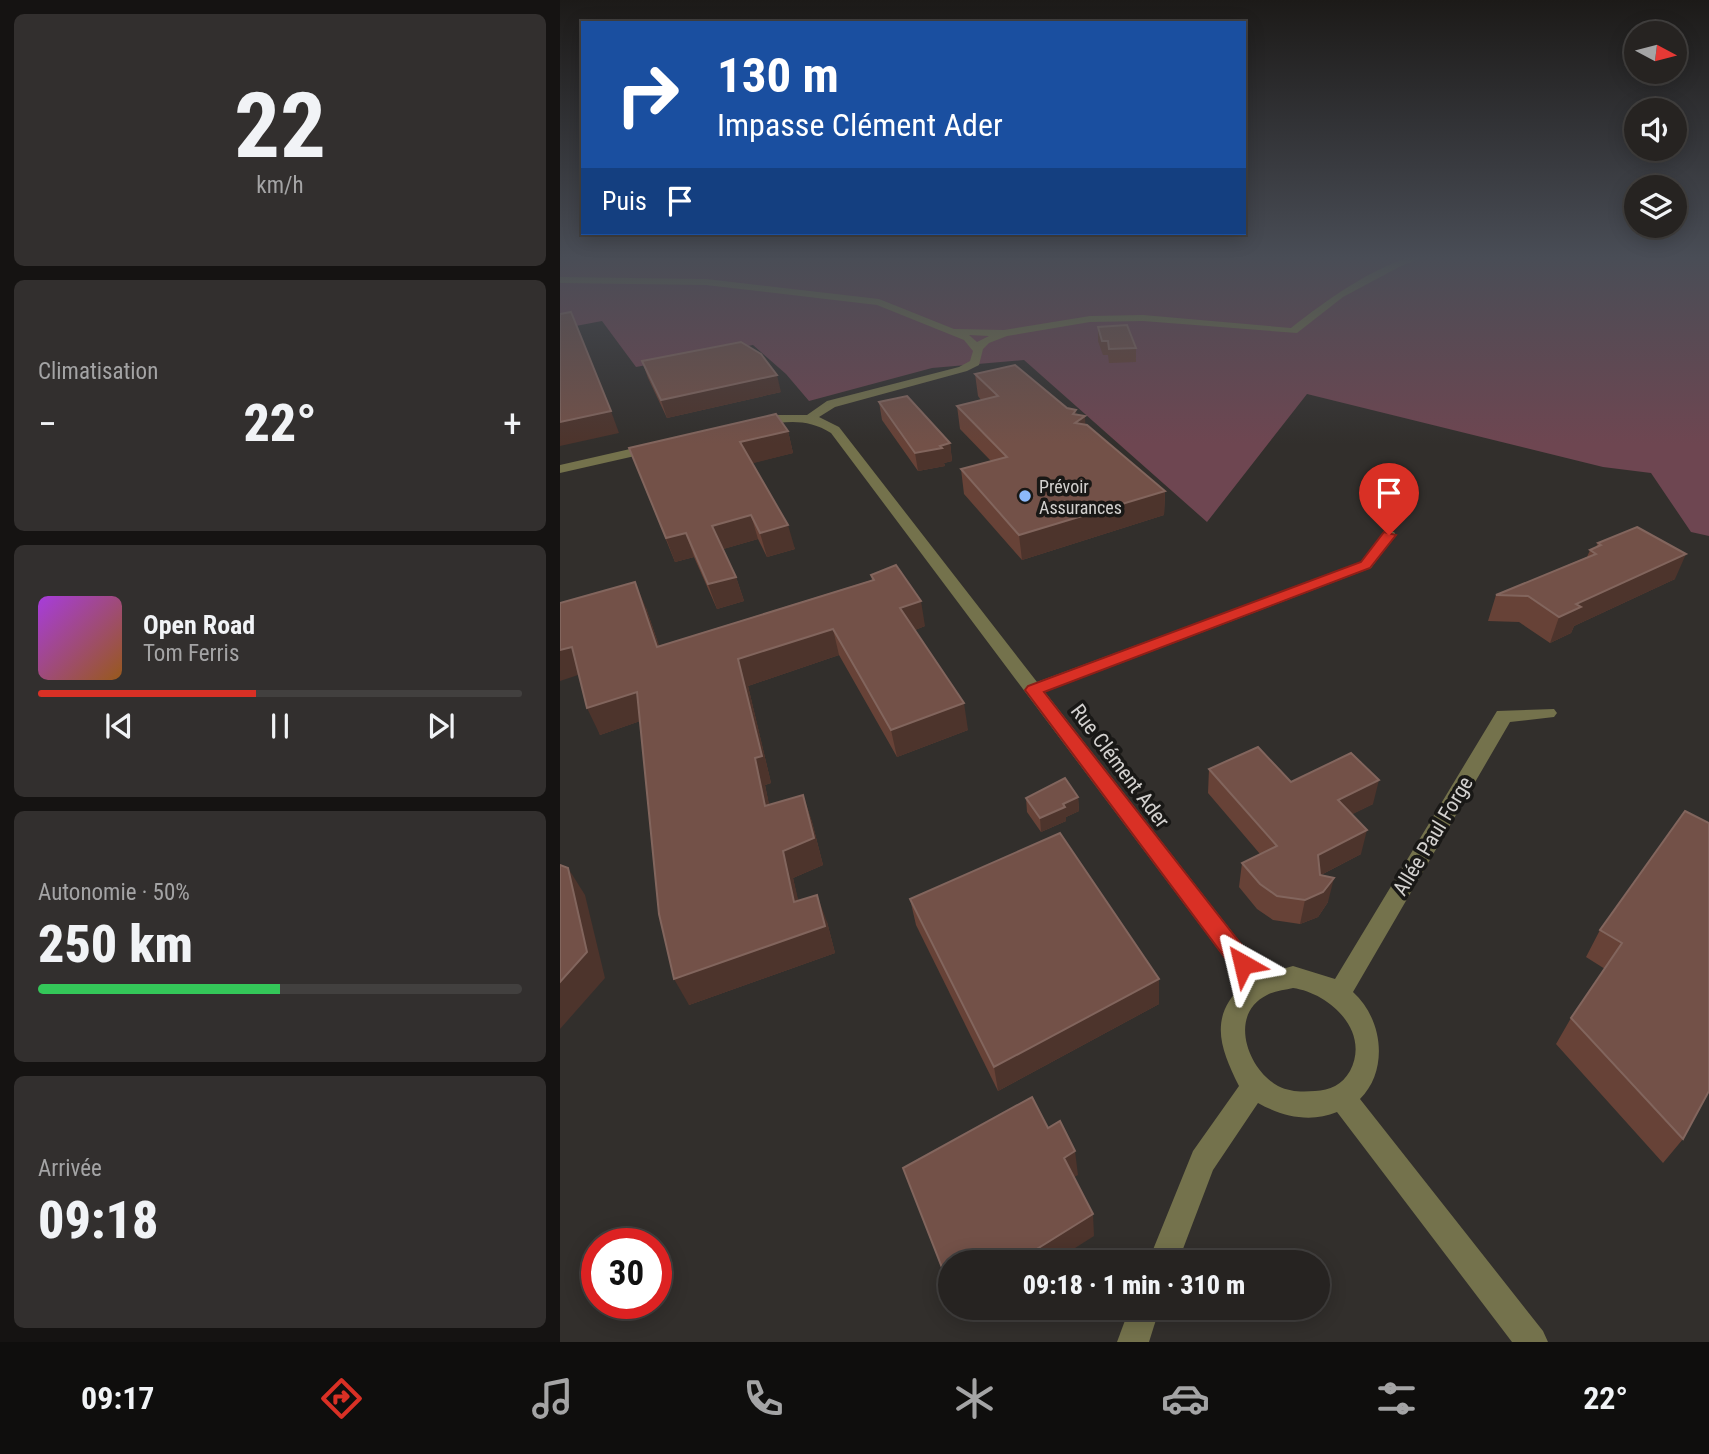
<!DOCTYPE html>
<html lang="fr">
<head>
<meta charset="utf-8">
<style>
  :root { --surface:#262321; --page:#322f2e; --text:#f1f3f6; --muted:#a4a4a5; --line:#42403f; --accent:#d93025 }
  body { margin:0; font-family:"Roboto Condensed",sans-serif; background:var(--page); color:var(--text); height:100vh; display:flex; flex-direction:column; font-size:26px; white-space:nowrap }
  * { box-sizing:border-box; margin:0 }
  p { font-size:23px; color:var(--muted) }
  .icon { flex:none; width:38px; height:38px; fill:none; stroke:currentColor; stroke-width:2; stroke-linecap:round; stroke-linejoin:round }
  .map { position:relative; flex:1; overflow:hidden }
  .drawer { display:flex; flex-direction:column; gap:14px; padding:14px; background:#151312; width:560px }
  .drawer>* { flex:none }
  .top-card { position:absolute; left:21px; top:21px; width:665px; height:214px; border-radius:0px; box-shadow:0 4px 18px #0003,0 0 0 2px var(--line); background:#1a4fa0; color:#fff; overflow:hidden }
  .needle { width:46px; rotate:97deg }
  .tools { position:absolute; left:1064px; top:21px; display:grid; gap:14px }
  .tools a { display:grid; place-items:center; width:63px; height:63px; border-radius:50%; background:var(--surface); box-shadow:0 4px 18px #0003,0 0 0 2px var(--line); font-size:35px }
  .speed { position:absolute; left:21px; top:1228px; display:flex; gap:14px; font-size:35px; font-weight:700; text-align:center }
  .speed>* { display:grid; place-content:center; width:91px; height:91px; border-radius:50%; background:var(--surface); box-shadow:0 4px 18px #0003,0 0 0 2px var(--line); line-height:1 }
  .speed .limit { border:10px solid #d22; background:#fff; color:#111 }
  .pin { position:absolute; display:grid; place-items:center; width:60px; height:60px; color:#fff; margin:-72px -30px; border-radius:50% 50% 50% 0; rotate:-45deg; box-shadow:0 0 7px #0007 }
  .pin .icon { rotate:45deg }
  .me { position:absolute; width:77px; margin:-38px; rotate:323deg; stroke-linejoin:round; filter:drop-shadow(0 0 5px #0008) }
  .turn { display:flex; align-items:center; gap:24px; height:147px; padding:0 21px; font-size:32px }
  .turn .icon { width:91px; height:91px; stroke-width:2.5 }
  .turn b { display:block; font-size:49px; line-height:60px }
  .then { display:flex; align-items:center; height:66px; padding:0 21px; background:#0003; gap:14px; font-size:26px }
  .big { font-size:52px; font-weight:800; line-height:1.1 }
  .drawer .card { flex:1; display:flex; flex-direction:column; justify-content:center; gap:10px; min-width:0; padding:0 24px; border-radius:10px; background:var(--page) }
  .drawer .dial { align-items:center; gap:0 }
  .dial b { font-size:91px; line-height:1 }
  .song { display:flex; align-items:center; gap:21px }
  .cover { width:84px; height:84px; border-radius:10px; background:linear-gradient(135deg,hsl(280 70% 55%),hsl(30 70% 35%)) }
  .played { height:7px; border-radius:4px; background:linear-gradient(90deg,var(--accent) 45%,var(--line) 45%) }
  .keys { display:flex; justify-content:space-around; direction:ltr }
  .heat { display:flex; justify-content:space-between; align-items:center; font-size:38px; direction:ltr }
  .charge { height:10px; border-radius:5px; background:linear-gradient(90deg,#34c759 50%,var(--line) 0) }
  .trip { position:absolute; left:378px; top:1250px; width:392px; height:70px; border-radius:35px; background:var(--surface); box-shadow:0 4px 18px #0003,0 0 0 2px var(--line); font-weight:800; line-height:70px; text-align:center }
  .dock { display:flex; height:112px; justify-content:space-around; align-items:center; background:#0f0e0d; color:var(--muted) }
  .dock .icon { width:49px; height:49px }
  .dock .current { color:var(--accent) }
  .dock b { font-size:32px; color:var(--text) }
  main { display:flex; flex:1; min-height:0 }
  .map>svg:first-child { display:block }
  .green { fill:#6e4651 }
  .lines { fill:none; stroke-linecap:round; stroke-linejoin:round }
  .minor { fill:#74724c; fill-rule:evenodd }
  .wall { fill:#674237 }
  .shaded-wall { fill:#4d342c }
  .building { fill:#735148; stroke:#82655d; stroke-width:2 }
  .route { fill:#d93025; stroke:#8d1f18; stroke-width:2 }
  .poi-dot { fill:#8cb9fc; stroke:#191816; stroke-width:2.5 }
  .labels { text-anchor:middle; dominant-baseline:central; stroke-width:7; stroke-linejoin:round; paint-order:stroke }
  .far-poi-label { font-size:18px; fill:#d3d1cf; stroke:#191816; text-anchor:start }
  .street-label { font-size:21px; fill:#d3d1cf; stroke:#191816 }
</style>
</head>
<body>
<main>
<section class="drawer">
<div class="card dial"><b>22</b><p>km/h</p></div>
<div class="card"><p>Climatisation</p>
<div class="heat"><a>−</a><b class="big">22°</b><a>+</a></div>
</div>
<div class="card">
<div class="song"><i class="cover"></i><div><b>Open Road</b><p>Tom Ferris</p></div></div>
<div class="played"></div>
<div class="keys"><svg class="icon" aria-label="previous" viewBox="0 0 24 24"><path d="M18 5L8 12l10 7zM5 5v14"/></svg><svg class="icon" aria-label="pause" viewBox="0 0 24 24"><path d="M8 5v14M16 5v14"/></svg><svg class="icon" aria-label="next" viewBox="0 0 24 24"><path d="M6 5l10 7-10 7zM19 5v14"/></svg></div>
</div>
<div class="card"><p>Autonomie · 50%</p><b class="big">250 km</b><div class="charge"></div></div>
<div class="card"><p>Arrivée</p><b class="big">09:18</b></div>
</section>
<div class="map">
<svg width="1149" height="1342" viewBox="0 0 1149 1342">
  <rect width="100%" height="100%" fill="#322f2c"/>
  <polygon class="green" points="0,256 1149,256 1149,536 1131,532 1091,473 1043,467 747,394 647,522 464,360 372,368 249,401 226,374 193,345 76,367 42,321 0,329"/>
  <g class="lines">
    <g class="minor">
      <path d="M852,256H866L841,266L783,297L737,333L583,321L530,322L447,336L429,343L423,349L419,365L407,371L275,407L259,417L279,427L477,682L801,562L824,532H834L836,535L811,568L485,692L705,974L733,966L775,979L937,711L994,709L997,713L994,717L950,722L793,992C823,1019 829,1070 800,1099L983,1331L988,1342H952L777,1112C751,1123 723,1117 698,1103L653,1170L618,1262H588L633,1151L679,1086C660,1048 648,1016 684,984L271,433C247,418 224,421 198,427L192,423L218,415H247L267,401L399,367L410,361L413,351L404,340L317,305L146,285L0,283V277L146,279L319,299L394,329L444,330L530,316L583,315L731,328C768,299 807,271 852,256ZM409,335L429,336L417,342ZM733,988C769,993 811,1031 790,1071C782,1085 770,1090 755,1091C742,1092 730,1092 718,1086C687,1069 668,1014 707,995C714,991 725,990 733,988Z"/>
      <polygon points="92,444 98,448 97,451 0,473 0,465"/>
      <polygon points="570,1307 600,1307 589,1342 557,1342"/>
    </g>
  </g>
  <g class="wall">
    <polygon points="538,327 576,348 576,362 549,363 548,355 543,355 538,341"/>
    <polygon points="82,361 221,392 107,418 88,378"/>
    <polygon points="415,374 507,408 516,410 516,415 525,416 525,424 605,491 604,515 462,560 404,494 401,469 431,461 400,429 397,406 421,400 418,396"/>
    <polygon points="319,402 390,443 392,461 384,463 385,466 358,471 322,420"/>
    <polygon points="228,431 233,453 192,463 235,549 207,557 198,539 163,549 176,577 184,601 157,609 134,557 115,562 69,448"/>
    <polygon points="1038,543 1115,579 1014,626 1011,633 990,643 959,622 928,621 936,595 1027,557 1030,550 1036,547"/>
    <polygon points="311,575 365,626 355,630 408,730 337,757 279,655 188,686 211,783 205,785 209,805 243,795 252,822 263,865 233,878 238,901 267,922 275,953 129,1005 80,721 40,735 19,675 86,608 99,646 312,580"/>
    <polygon points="649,769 731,782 813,804 792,814 801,854 761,875 768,902 758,917 740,924 713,920 697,909 679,887 682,863 700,854 648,793"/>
    <polygon points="518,797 519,811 506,817 506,821 481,832 467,812 466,798"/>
    <polygon points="1149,823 1123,1139 1103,1163 996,1044 1011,1018 1045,969 1026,957 1040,930"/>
    <polygon points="350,899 599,979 599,1004 438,1091 356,925"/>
  </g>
  <g class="shaded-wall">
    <polygon points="217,375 221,392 107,418 101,400"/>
    <polygon points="516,410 517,422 525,416 526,440 516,446 513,414"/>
    <polygon points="51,411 59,433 0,446 0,422"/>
    <polygon points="228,431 233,453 186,465 180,442"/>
    <polygon points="390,443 392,461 384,463 385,466 358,471 355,453"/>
    <polygon points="605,491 604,515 462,560 459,535"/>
    <polygon points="191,515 198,539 160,550 152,526"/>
    <polygon points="228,525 235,549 207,557 200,533"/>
    <polygon points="126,533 134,557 115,562 106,538"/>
    <polygon points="1126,554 1115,579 1014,626 1011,633 990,643 999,617 1016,604"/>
    <polygon points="176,577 184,601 157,609 148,584"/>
    <polygon points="75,582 86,608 108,673 97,647"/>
    <polygon points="361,601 365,626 345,634 340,608"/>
    <polygon points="273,629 279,655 188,686 211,783 205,785 215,833 205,806 195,758 178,659"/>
    <polygon points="12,647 24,673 0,681 0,650"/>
    <polygon points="77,692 89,718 40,735 27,708"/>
    <polygon points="404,703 408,730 337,757 331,730"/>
    <polygon points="819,780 813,804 773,824 778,800"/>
    <polygon points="243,795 252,822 263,865 233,878 245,929 234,902 223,851"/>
    <polygon points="518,797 519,811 506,817 506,821 481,832 480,818 503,804"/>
    <polygon points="807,830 801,854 753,879 758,855"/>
    <polygon points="8,868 25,895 45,978 0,1029 0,982"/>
    <polygon points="774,878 768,902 758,917 740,924 745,900"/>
    <polygon points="257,895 267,922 275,953 129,1005 114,979"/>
    <polygon points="599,979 599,1004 438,1091 434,1067"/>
    <polygon points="515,1151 518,1175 507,1181 504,1158"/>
    <polygon points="533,1214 534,1236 493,1262 456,1262"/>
    <polygon points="398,1307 421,1307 402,1319"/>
  </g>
  <g class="building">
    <polygon points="11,312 51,411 0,422 0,314"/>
    <polygon points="567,325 576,348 549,349 548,341 542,341 538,327"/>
    <polygon points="181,342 201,354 217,375 101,400 82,361"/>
    <polygon points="455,365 507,408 516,410 513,414 525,416 515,423 527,425 605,491 459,535 401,469 447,457 397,406 438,396 415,374"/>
    <polygon points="347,396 390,443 380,446 382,448 355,453 319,402"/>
    <polygon points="216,414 228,431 180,442 228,525 200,533 191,515 152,526 176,577 148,584 126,533 106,538 69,448"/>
    <polygon points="1077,527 1126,554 1016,604 1021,607 999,617 968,596 936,595 1036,554 1030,550 1041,545 1038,543"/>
    <polygon points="336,565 361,601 340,608 404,703 331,730 273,629 178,659 202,756 195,758 205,806 243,795 254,838 223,851 234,902 257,895 265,926 114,979 99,914 77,692 27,708 12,647 0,650 0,603 75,582 97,647 314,580 311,575"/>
    <polygon points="698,747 731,782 791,753 819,780 778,800 807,830 758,855 760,875 774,878 763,892 745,900 717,896 700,884 682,863 717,846 649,769"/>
    <polygon points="505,778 518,797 503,804 505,807 480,818 466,798"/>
    <polygon points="1125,811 1149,823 1149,1091 1123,1139 1011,1018 1062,943 1040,930"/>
    <polygon points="500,833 599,979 434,1067 350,899"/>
    <polygon points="0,865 8,868 27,952 0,982"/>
    <polygon points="472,1097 488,1128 500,1121 515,1151 504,1158 533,1214 456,1262 390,1262 390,1288 343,1168"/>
  </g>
  <linearGradient id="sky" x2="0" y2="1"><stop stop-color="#1c1a18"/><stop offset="0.58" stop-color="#494d56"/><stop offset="1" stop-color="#494d56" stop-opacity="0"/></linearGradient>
  <rect width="1149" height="444" fill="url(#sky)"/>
  <polygon class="route" points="824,532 836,535 810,568 484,692 691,957 694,964 691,971 683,973 675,971 465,690 468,686 801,562"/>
  <circle class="poi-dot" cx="465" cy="496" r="7"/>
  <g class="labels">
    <g class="far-poi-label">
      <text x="479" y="486">Prévoir<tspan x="479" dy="21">Assurances</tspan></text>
    </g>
    <g class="street-label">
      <text transform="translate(560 766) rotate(53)">Rue Clément Ader</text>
      <text transform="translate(873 836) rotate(-59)">Allée Paul Forge</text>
    </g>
  </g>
</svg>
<div class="tools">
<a><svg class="needle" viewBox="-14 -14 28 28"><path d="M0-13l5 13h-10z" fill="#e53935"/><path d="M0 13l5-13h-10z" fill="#a4a4a5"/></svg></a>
<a><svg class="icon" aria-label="sound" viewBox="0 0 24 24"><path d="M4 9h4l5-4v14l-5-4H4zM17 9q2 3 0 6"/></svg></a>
<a><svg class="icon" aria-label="layers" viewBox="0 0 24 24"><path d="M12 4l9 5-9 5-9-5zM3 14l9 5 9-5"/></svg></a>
</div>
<div class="speed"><div class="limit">30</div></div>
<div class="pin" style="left:829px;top:535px;background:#d93025"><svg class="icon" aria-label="arrive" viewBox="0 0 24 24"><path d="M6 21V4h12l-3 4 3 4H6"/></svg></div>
<svg class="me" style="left:683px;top:964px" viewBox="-20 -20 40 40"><path d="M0-17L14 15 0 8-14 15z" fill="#d93025" stroke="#fff" stroke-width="4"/></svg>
<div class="trip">09:18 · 1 min · 310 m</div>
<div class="top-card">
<div class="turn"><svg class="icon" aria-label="right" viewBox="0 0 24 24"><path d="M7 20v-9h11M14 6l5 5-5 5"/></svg><div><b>130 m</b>Impasse Clément Ader</div></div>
<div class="then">Puis<svg class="icon" aria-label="arrive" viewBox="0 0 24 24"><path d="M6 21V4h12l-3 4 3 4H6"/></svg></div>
</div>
</div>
</main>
<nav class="dock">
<b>09:17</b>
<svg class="icon current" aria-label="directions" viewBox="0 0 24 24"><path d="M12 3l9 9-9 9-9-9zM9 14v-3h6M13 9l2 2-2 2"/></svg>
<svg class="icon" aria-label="music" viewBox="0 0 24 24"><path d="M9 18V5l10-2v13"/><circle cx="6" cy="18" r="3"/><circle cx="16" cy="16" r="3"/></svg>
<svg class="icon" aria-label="phone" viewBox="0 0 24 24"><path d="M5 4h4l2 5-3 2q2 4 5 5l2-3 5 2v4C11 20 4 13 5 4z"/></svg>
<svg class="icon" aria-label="climate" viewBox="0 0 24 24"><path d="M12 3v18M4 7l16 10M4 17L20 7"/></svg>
<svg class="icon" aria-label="car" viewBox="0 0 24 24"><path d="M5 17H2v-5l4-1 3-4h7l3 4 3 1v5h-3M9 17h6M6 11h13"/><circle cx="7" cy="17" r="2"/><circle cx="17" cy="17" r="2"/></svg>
<svg class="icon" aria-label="filters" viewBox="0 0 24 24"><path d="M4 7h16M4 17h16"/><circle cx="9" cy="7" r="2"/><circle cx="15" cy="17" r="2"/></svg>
<b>22°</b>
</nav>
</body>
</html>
